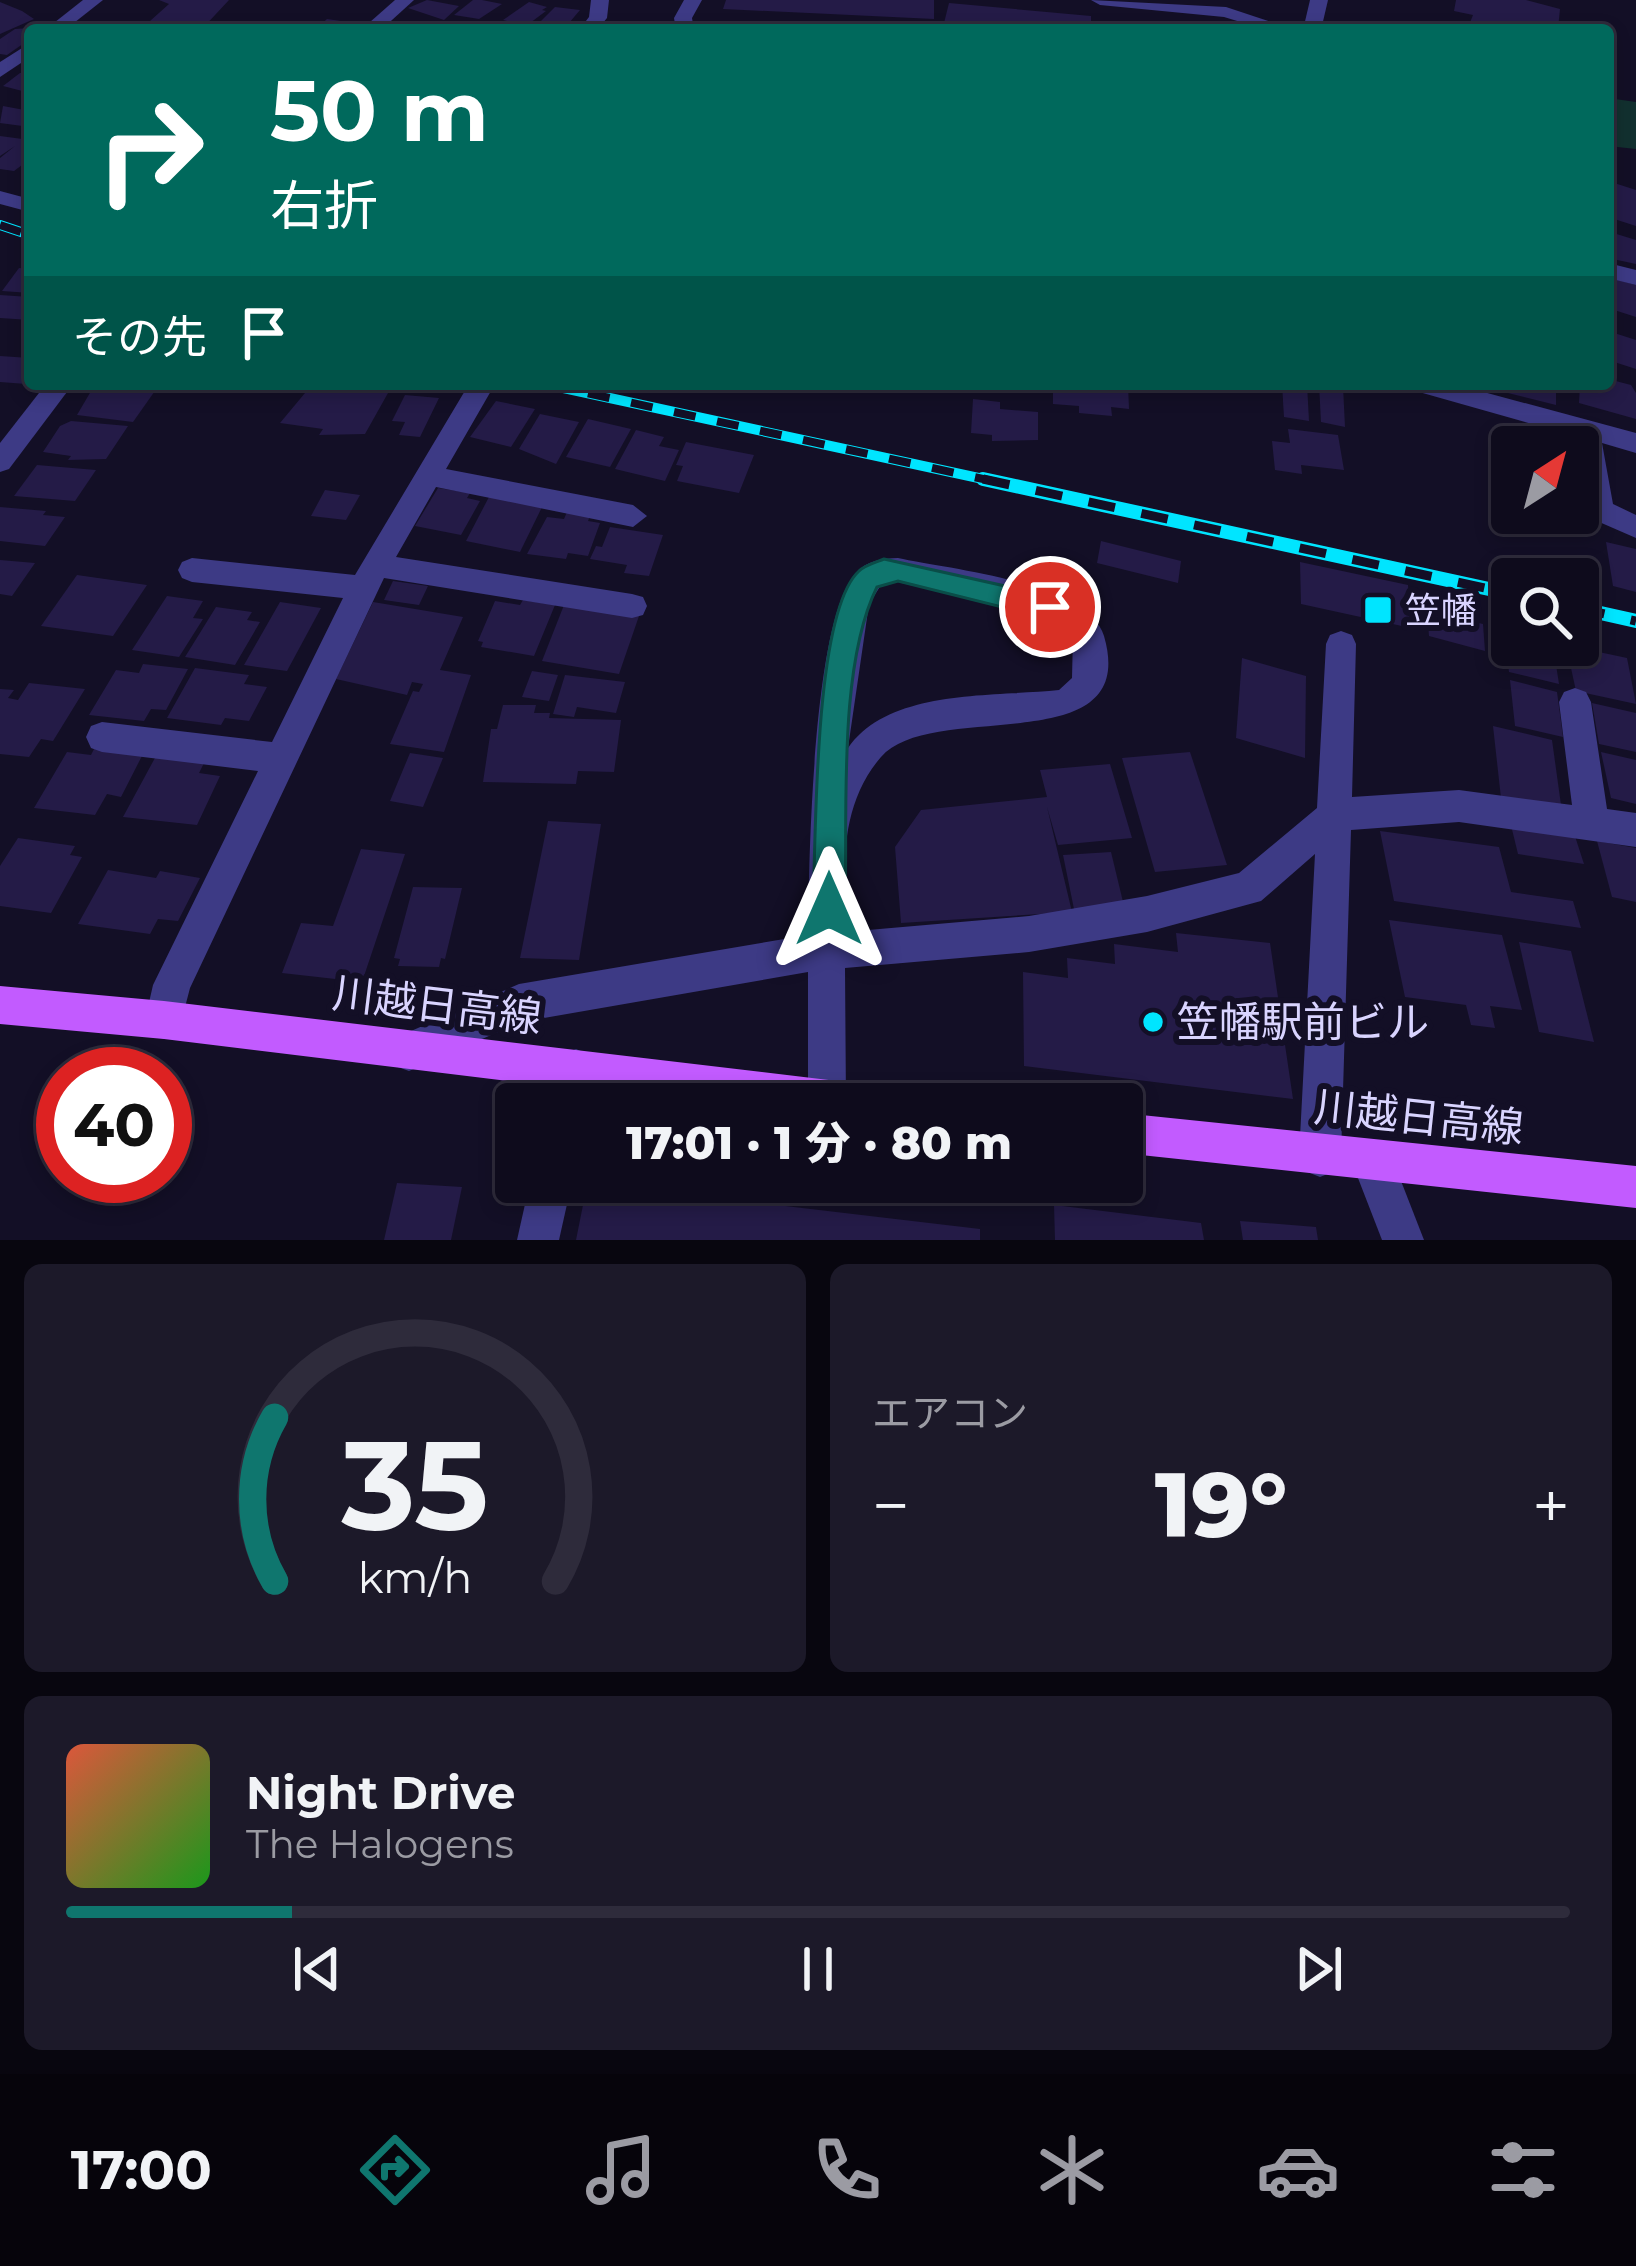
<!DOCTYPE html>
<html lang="ja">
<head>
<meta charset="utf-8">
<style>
  :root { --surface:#0e0b1c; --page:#1c1929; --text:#f1f3f6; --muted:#9b9ba3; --line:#2e2b3b; --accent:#0f766e }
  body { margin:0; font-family:Montserrat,"Noto Sans JP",sans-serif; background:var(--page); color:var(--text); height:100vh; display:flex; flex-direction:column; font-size:45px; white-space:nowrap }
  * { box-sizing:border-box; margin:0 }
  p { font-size:39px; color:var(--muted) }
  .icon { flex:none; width:66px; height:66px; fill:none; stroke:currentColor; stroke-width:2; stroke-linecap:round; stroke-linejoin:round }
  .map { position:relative; height:1240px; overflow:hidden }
  .side { display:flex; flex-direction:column; gap:24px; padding:24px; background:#08060f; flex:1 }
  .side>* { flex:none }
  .hud { position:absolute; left:24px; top:24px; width:1590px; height:366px; border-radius:12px; box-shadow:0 6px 18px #0003,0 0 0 3px var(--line); background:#00695c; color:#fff; overflow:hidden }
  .needle { width:78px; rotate:36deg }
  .controls { position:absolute; left:1491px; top:426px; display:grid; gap:24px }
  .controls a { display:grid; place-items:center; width:108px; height:108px; border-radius:12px; background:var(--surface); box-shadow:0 6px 18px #0003,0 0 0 3px var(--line); font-size:60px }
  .speed { position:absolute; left:36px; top:1047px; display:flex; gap:24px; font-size:60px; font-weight:700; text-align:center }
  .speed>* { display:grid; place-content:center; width:156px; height:156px; border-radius:50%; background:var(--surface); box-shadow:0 6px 18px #0003,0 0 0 3px var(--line); line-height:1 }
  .speed .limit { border:18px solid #d22; background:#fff; color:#111 }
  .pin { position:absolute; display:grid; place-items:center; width:102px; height:102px; color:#fff; margin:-51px; border:6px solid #fff; border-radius:50%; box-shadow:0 3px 12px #0007 }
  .me { position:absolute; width:132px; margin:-66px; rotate:0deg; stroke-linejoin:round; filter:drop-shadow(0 0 9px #0008) }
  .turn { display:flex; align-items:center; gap:42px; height:252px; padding:0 48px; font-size:54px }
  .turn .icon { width:156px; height:156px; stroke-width:2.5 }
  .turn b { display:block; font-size:84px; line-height:102px }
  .then { display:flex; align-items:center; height:114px; padding:0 48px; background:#0003; gap:24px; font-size:45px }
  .big { font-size:90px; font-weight:800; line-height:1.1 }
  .side .widget { flex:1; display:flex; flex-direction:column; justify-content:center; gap:18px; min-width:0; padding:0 42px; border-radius:18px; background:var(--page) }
  .side .dial { align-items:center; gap:0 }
  .dial svg { height:312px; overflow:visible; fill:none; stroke:var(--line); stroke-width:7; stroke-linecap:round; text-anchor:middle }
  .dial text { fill:var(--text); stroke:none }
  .song { display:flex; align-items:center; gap:36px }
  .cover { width:144px; height:144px; border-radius:18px; background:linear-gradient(135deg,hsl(10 70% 55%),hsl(120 70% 35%)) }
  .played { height:12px; border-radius:6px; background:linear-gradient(90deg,var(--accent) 15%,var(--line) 15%) }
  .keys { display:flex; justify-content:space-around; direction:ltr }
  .heat { display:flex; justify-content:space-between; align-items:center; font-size:66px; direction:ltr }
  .side .tiles { flex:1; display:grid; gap:24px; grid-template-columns:1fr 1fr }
  .widget:last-child { grid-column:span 2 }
  .trip { position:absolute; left:495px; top:1083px; width:648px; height:120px; border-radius:12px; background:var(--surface); box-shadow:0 6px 18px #0003,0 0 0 3px var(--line); font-weight:800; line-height:120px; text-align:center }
  .tab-bar { display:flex; height:192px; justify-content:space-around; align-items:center; background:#06040b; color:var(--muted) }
  .tab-bar .icon { width:84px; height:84px }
  .tab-bar .on { color:var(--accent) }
  .tab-bar b { font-size:54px; color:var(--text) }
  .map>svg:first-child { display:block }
  .green { fill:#12302f }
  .building { fill:#241b47 }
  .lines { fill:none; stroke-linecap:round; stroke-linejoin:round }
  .minor { fill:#3d3a85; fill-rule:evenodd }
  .major { fill:#c25bff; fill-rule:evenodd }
  .rail-far1-casing { stroke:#00e5ff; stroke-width:10 }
  .rail-casing { stroke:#00e5ff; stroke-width:14 }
  .rail-far1 { stroke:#130f26; stroke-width:8; stroke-dasharray:22; stroke-linecap:butt }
  .rail { stroke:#130f26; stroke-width:9; stroke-dasharray:27; stroke-linecap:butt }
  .route { fill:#0f766e; stroke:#0a4d48; stroke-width:3 }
  .poi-dot { fill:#00e5ff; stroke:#130f26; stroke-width:4.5 }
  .labels { text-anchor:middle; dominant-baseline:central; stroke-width:12; stroke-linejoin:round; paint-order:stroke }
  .poi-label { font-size:36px; fill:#d9d4ff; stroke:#130f26; text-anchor:start }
  .near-street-label { font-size:42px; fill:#d9d4ff; stroke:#130f26 }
  .near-poi-label { font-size:42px; fill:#d9d4ff; stroke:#130f26; text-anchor:start }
</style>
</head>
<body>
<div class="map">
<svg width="1636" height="1240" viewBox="0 0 1636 1240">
  <rect width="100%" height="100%" fill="#130f26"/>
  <polygon class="green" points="1608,98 1636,102 1636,149 1608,146"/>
  <g class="building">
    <polygon points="159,0 229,0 201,30 140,30 169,4"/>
    <polygon points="427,0 459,6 444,20 408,8"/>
    <polygon points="473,0 482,0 502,4 479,19 454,15"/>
    <polygon points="726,0 934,0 934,19 723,9"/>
    <polygon points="1456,0 1526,0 1560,9 1558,29 1523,22 1522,30 1467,30 1473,15 1454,11"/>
    <polygon points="0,2 22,11 34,19 0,34"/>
    <polygon points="529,2 547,7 542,10 546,11 526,26 503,20"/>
    <polygon points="949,3 1091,16 1091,21 1162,30 1023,30 944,23"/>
    <polygon points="555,7 580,10 569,23 541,21"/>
    <polygon points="327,19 355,23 362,23 355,30 315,30"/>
    <polygon points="30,28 30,39 7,55 0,54 0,39 15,29"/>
    <polygon points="30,72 30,93 3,86 20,73"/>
    <polygon points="3,106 30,111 30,127 0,123"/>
    <polygon points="0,136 30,140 30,159 14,171 0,169 0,158 15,146 0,156"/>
    <polygon points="1608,181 1636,190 1636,226 1608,217"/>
    <polygon points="1610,232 1636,240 1636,264 1608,258"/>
    <polygon points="19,268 30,269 30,293 2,291"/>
    <polygon points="1608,277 1636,285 1636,317 1608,308"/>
    <polygon points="0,295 30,297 30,320 0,318"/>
    <polygon points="1608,331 1636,340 1636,369 1608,360"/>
    <polygon points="0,356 30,358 26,384 0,382"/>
    <polygon points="1608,379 1631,385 1636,393 1636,419 1579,403 1580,384 1608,384"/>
    <polygon points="1053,384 1128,384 1129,409 1111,407 1112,416 1079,413 1079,406 1053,404"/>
    <polygon points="1282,384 1307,384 1309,421 1284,417"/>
    <polygon points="1319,384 1343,386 1345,427 1321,422"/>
    <polygon points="1556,384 1556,405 1480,386 1480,384"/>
    <polygon points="110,385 157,388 133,422 77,415 94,386"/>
    <polygon points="336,387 388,393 365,434 319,435 323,429 280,423 305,393 332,392"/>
    <polygon points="405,395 439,398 420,437 399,435 405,422 392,421"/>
    <polygon points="973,399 1000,402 1000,409 1038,412 1038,440 992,441 992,435 971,433"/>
    <polygon points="496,401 535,409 511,447 470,437"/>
    <polygon points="540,414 579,422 556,464 519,449"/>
    <polygon points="588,419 631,429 610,467 566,457"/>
    <polygon points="71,421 128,426 106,459 68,460 71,456 43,452 60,426"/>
    <polygon points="1288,429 1338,435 1344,470 1301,465 1302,474 1275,470 1272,441 1290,443"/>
    <polygon points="636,430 664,437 659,446 679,450 665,481 615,469"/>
    <polygon points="686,442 754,455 739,493 677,481 683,466 676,465"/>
    <polygon points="1490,461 1512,466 1512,510 1492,505"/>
    <polygon points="37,465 96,470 75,501 14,496"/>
    <polygon points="438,488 470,493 467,498 480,501 461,535 415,526"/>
    <polygon points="325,490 360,495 346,520 311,516"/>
    <polygon points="490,495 543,505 520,552 466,541"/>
    <polygon points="0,507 46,511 43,515 65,517 45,546 0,541"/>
    <polygon points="567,512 590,516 588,521 600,523 588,556 568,553 566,559 527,554 547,517 564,519"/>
    <polygon points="610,527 663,535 649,576 624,573 627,565 590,559 596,546 602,547"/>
    <polygon points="1101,541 1181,561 1178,583 1097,563"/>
    <polygon points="1606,542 1636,549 1636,592 1613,586"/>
    <polygon points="0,560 35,563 12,596 0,594"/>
    <polygon points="1300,562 1408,585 1411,628 1301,604"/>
    <polygon points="77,575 147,585 113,636 41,626"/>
    <polygon points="393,581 428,586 419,605 384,600"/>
    <polygon points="167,596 203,601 193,618 203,619 179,657 132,650"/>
    <polygon points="523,600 555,605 534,656 481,647 483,642 478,641 495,601 520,605"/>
    <polygon points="280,602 321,608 287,671 244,665"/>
    <polygon points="373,602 463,617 440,670 471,675 444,752 390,744 413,691 419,692 423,684 412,682 407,695 336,679"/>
    <polygon points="564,605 639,616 619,674 542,661"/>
    <polygon points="216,607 252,612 247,620 260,622 235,665 185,657"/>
    <polygon points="1427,611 1483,624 1485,651 1429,636"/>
    <polygon points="1504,634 1512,636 1512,645 1553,645 1559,684 1509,672"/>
    <polygon points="1566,645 1627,658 1636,704 1576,691"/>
    <polygon points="1242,658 1306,676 1305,758 1236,738"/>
    <polygon points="143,664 188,669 166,710 151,709 144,721 89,715 116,670 139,673"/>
    <polygon points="195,668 249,675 244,684 267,687 249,721 225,718 221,725 167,718"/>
    <polygon points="532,671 558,675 549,701 522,697"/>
    <polygon points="565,675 625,682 616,713 577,707 574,717 553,714"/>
    <polygon points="1510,680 1557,692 1563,737 1515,726"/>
    <polygon points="29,683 85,689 53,741 41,739 29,757 0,754 0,689 14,690 8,698 18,700"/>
    <polygon points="1592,703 1636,713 1636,752 1599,744"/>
    <polygon points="503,705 536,705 534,713 550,713 549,718 621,720 614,772 578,771 576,784 483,782 491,729 497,729"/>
    <polygon points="1493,726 1552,740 1562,812 1501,798"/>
    <polygon points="95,747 144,752 121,797 107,794 95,815 34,808 67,752 91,755"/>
    <polygon points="1190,752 1227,865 1155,872 1122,758"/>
    <polygon points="1601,752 1636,760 1636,804 1611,798"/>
    <polygon points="410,753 443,758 423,807 390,801"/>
    <polygon points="156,756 205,761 199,773 220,776 197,825 123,817"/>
    <polygon points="1110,764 1132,838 1058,845 1047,807 1072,912 901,923 895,847 921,810 1047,797 1040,770"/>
    <polygon points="1509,817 1572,827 1584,864 1518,854"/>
    <polygon points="548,821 601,824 579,960 520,958"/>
    <polygon points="1380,831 1499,847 1511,892 1573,901 1581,928 1394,901"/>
    <polygon points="18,838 75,846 70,855 82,857 51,913 0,906 0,866"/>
    <polygon points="1597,841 1636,848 1636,902 1612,897"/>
    <polygon points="361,849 405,854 362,982 282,973 301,923 333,926"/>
    <polygon points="1111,852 1124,906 1074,909 1063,855"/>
    <polygon points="108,870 156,878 160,871 200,878 178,921 158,919 150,934 78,924"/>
    <polygon points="413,887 462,888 445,959 441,958 439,967 398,966 400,959 394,958"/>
    <polygon points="1389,920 1502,935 1522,1010 1490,1006 1495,1028 1471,1025 1466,1005 1405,997"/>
    <polygon points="1176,933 1270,943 1293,1099 1024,1066 1023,972 1068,978 1067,958 1115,964 1114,944 1178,952"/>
    <polygon points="1519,942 1571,951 1594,1042 1539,1032"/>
    <polygon points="631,1182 654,1182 653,1192 681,1198 683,1182 695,1182 743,1191 743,1201 980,1229 980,1240 576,1240 587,1185 629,1191"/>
    <polygon points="397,1183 462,1187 451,1240 384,1240"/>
    <polygon points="1054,1205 1201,1223 1204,1240 1055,1240"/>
    <polygon points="1240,1221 1316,1227 1318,1240 1243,1240"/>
  </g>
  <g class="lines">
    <g class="minor">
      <polygon points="83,0 103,0 65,30 45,30"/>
      <polygon points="395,0 414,0 381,30 361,30"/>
      <polygon points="591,0 609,0 607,18 597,30 579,30 589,17"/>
      <polygon points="684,0 702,0 692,18 694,30 676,30 674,18"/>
      <polygon points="1091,0 1226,7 1295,30 1267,30 1224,17 1100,5"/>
      <polygon points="1310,0 1328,0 1321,30 1303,30"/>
      <polygon points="30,43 30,57 0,77 0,62"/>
      <polygon points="0,191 30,199 30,212 0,204"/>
      <polygon points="1608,263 1636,270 1636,285 1608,278"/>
      <polygon points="46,384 73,384 9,469 0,472 0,443"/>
      <polygon points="469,384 495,384 446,469 633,505 647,516 633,527 436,487 396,557 632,594 643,597 647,606 643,615 632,618 384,578 190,988 178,1034 164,1039 150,1034 145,1020 153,985 258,771 102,752 91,748 86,737 91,726 102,722 272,742 343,598 192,582 182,578 178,570 182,562 192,558 355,575"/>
      <polygon points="1408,384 1454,384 1636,433 1636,453 1602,443 1613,504 1636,515 1636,538 1590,518 1574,436 1412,390"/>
      <path d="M898,558C947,569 1088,582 1104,636C1141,764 932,698 881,757C838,807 844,871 845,932L1029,916L1147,896L1239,873L1317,808L1326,644L1330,635L1341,631L1352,635L1356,644L1352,797L1459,790L1572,805L1559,702L1564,692L1575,688L1586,692L1591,702L1607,809L1636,813V847L1459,822L1351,830L1341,1156L1335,1171L1320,1177L1305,1171L1299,1156L1315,854L1261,901L1147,932L1029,952L845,968L846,1104H810L808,1100V972L521,1022L409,1071L395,1066L390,1052L395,1038L519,984L808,935C809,865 812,620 856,573C866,561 883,558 898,558ZM898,582L1052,620L1073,635L1072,678L1059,690C995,697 889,688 848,748L869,604L881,585Z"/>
      <polygon points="576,1049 590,1055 596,1069 588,1104 548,1104 562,1055"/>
      <polygon points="1372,1139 1387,1145 1424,1240 1382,1240 1351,1160 1357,1145"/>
      <polygon points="530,1182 572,1182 559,1240 517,1240"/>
    </g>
    <g class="major">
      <polygon points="0,986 164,1001 862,1084 876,1090 882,1104 697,1104 164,1039 0,1024"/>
      <polygon points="1122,1113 1636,1166 1636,1208 1122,1153"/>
    </g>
    <g class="rail-far1-casing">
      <g id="rail-far1">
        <polyline points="0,225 30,235"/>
        <polyline points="545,384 997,482"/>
      </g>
    </g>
    <g class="rail-casing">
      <g id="rail">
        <polyline points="983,479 1512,594"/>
        <polyline points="1578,608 1636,621"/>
      </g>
    </g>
    <use href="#rail-far1" class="rail-far1"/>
    <use href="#rail" class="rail"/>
  </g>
  <path class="route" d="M884,559L1050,596L1060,599L1064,607L1060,615L1050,619L898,581L877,587C837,668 848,818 845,909L840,921L829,926L817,921L813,909C816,843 813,613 859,571C865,565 877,562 884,559Z"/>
  <g class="poi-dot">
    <rect x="1363" y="595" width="30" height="30" rx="6"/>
    <circle cx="1153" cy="1022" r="12"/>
  </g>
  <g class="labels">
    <g class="poi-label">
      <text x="1405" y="610">笠幡</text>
    </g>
    <g class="near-street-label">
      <text transform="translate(437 1005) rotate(7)">川越日高線</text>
      <text transform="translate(1419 1117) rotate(6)">川越日高線</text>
    </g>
    <g class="near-poi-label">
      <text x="1177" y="1022">笠幡駅前ビル</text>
    </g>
  </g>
</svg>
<div class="controls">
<a><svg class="needle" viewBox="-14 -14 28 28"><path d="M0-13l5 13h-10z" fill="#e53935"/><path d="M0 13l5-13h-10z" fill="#9b9ba3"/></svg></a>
<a><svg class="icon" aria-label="search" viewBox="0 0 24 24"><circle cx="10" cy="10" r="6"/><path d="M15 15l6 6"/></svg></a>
</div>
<div class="speed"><div class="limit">40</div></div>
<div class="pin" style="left:1050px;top:607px;background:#d93025"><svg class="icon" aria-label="arrive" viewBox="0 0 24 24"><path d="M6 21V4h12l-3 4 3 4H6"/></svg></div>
<svg class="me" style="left:829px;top:909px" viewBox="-20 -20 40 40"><path d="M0-17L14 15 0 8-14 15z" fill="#0f766e" stroke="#fff" stroke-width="4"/></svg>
<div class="trip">17:01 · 1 分 · 80 m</div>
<div class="hud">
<div class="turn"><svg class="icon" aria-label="right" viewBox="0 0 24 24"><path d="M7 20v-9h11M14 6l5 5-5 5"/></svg><div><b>50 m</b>右折</div></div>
<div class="then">その先<svg class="icon" aria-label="arrive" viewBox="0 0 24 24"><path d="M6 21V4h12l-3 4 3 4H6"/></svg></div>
</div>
</div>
<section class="side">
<div class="tiles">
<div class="widget dial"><svg viewBox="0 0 100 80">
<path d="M14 69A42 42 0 1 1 86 69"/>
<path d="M14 69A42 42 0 0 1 14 27" stroke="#0f766e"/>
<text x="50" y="56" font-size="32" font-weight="700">35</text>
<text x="50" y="72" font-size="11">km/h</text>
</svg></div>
<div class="widget"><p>エアコン</p>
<div class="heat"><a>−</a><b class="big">19°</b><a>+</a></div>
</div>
<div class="widget">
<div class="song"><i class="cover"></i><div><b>Night Drive</b><p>The Halogens</p></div></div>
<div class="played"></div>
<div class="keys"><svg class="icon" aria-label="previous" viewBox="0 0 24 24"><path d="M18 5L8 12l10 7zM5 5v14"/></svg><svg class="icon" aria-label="pause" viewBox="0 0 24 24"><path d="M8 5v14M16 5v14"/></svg><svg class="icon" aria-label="next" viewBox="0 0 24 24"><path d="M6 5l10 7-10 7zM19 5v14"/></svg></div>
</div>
</div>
</section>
<nav class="tab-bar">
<b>17:00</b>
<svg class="icon on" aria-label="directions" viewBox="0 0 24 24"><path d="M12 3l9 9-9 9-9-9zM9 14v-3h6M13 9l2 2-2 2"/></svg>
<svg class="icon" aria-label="music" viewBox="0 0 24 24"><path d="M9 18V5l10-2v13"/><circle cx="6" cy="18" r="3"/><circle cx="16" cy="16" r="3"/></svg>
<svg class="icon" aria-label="phone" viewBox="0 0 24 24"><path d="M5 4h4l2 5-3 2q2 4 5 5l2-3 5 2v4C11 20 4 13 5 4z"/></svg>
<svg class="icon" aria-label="climate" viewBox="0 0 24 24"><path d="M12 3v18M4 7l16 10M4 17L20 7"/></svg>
<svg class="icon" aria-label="car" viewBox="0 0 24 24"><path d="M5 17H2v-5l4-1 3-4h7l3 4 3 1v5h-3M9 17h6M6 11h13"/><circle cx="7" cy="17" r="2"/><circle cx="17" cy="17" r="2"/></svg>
<svg class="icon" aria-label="filters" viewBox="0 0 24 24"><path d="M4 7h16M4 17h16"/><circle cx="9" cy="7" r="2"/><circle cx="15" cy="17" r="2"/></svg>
</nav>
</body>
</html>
